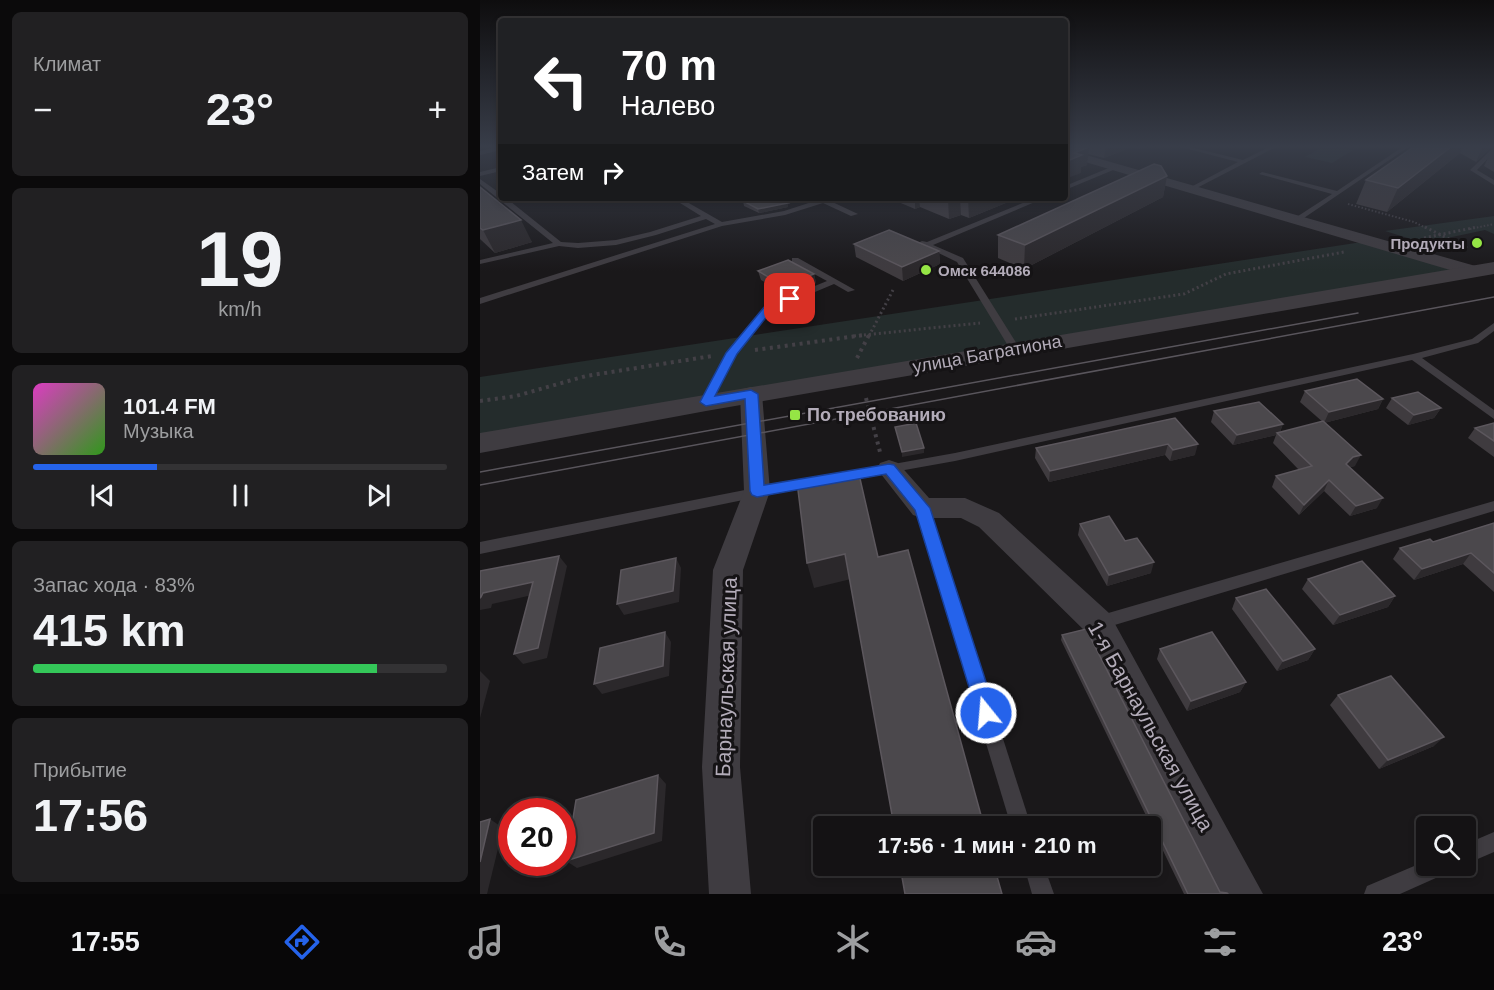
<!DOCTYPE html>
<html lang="ru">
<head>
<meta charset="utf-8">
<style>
  :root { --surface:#141214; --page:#212022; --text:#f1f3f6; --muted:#9d9ea0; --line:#333234; --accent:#2563eb }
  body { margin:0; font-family:Helvetica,sans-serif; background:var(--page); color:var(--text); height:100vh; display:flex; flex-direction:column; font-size:22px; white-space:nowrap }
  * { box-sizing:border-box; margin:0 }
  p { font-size:20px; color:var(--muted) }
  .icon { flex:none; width:33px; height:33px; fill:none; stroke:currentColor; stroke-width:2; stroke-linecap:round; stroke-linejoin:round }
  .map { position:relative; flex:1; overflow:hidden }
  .panel { display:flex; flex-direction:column; gap:12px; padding:12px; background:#0b0a0b; width:480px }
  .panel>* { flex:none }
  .top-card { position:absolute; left:18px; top:18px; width:570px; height:183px; border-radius:6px; box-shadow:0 3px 9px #0003,0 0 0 2px var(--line); background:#202124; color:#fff; overflow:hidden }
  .buttons { position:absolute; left:936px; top:816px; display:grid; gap:12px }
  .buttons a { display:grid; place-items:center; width:60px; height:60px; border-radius:6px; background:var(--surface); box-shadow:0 3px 9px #0003,0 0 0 2px var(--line); font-size:30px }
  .speed { position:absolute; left:18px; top:798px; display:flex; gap:12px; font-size:30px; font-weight:700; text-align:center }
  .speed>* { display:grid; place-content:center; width:78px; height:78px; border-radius:50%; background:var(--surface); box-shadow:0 3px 9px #0003,0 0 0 2px var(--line); line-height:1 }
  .speed .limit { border:9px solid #d22; background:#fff; color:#111 }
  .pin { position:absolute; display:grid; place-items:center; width:51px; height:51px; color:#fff; margin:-26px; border-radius:12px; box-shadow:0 3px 9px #0006 }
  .me { position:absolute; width:66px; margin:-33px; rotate:343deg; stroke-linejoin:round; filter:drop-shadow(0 0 4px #0008) }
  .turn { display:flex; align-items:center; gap:21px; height:126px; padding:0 24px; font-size:27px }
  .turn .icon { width:78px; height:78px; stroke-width:2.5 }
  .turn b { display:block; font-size:42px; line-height:51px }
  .then { display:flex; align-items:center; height:57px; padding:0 24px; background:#0003; gap:12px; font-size:22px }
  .big { font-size:45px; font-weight:700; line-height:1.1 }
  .panel .tile { flex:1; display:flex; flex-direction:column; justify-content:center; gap:9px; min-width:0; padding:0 21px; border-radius:9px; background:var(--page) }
  .panel .dial { align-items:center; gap:0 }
  .dial b { font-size:78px; line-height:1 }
  .song { display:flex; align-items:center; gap:18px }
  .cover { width:72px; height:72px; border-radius:9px; background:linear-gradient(135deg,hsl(310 70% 55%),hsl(110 70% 35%)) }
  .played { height:6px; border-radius:3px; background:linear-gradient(90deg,var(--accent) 30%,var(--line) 30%) }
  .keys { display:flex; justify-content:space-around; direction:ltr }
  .heat { display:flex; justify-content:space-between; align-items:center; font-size:33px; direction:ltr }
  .charge { height:9px; border-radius:4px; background:linear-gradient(90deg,#34c759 83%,var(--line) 0) }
  .trip { position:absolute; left:333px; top:816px; width:348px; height:60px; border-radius:6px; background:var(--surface); box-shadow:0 3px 9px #0003,0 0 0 2px var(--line); font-weight:700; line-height:60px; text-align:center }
  .tabs { display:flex; height:96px; justify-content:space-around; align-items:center; background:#080708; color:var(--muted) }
  .tabs .icon { width:42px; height:42px }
  .tabs .selected { color:var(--accent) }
  .tabs b { font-size:27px; color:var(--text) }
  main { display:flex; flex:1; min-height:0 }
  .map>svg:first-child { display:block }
  .green { fill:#242c2c }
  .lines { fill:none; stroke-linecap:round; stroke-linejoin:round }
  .path-far2 { stroke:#434046; stroke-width:2; stroke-dasharray:1.5 2; stroke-linecap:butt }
  .path-far1 { stroke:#434046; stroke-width:3; stroke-dasharray:2 3; stroke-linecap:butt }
  .path { stroke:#434046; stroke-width:4; stroke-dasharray:3 4.5; stroke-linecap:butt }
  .service { fill:#3f3c41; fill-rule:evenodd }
  .minor { fill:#3f3c41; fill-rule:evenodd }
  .tertiary { fill:#3f3c41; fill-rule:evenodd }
  .tram { stroke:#59555c; stroke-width:1.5 }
  .wall { fill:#3f3b3f }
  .shaded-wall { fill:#2b282b }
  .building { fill:#4b484c; stroke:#5c575d; stroke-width:1.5 }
  .route { fill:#2563eb; stroke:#184099; stroke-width:1.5 }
  .poi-dot { fill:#95e545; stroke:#151315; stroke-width:2 }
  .labels { text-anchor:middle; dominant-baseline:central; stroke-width:6; stroke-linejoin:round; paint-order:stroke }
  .far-poi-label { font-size:15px; font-weight:bold; fill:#b3acb9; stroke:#151315; text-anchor:end }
  .street-label { font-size:18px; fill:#b3acb9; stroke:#151315 }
  .poi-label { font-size:18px; font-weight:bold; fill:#b3acb9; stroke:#151315; text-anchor:start }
  .near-street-label { font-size:21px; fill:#b3acb9; stroke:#151315 }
</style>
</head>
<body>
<main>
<section class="panel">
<div class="tile"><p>Климат</p>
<div class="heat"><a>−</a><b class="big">23°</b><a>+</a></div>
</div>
<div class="tile dial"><b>19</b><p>km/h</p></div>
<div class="tile">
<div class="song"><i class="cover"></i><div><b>101.4 FM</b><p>Музыка</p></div></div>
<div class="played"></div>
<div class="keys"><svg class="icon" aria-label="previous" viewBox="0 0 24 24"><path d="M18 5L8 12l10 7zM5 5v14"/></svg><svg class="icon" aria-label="pause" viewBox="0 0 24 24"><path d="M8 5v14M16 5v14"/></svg><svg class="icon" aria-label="next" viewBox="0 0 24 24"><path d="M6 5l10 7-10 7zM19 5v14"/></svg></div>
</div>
<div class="tile"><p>Запас хода · 83%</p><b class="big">415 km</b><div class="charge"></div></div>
<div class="tile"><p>Прибытие</p><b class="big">17:56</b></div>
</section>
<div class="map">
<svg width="1014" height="894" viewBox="0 0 1014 894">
  <rect width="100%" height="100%" fill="#1a181a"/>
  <g class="green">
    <polygon points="844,146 873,150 852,163 825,157"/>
    <polygon points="1014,216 1014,234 1005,230 944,243 905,231"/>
    <polygon points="895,240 973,271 0,436 0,377"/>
  </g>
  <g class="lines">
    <g class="path-far2">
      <polyline points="868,204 934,222 948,229"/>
      <polyline points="990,229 1014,224"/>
    </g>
    <g class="path-far1">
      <polyline points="945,227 987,248"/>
      <polyline points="944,238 997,227"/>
      <polyline points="535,319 704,294 746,274 864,252"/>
      <polyline points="374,336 500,323"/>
      <polyline points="389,336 413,290"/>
    </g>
    <g class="path">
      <polyline points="275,350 384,335"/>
      <polyline points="377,358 389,335"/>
      <polyline points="386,398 400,452"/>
      <polyline points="0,401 36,396 106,376 232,356"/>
    </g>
    <g class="service">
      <polygon points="21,146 21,150 0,155 0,151"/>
      <polygon points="697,146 706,146 763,160 791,146 798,146 711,191 708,189 709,188 758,162"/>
      <polygon points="924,146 930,146 818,222 814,220 815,218 852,194 779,174 782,172 857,191"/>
      <polygon points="1014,147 1014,152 997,170 1014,180 1014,185 990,170"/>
      <polygon points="636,165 638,168 585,190 585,186"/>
      <polygon points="21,167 21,171 0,176 0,172"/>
      <polygon points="0,179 21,194 21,198 26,198 81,242 98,243 136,240 170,232 221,216 192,198 200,198 242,222 304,211 338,200 336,198 346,199 378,214 371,216 343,203 305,215 242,226 0,304 0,298 235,224 226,219 176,235 136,245 98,248 79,246 0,264 0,260 73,243 0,184"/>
      <polygon points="555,198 562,199 453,245 483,258 540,349 535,352 530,349 477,262 438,243 442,241 447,242"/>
      <polygon points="312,258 318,258 375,290 368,292 354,284 292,310 257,354 230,404 222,404 220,402 247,353 286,306 347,281 312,262"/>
      <polygon points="1014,323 1014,331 998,343 942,358 1014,410 1014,419 932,360 475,461 363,481 359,480 357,477 359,474 363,473 475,453 933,354 992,339"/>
      <polygon points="331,477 336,479 337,482 336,485 0,554 0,542"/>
      <polygon points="1014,501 1014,511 618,630 612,628 610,623 612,618 618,616"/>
      <polygon points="442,503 447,505 449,508 551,826 531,826 435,508 437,505"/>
      <polygon points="1014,832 1014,852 986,864 986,844"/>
      <polygon points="946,861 946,866 970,866 967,873 920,894 884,894 887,886"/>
      <polygon points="544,866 564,866 574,894 552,894"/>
    </g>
    <g class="minor">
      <polygon points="585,149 999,267 1001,271 999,275 987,275 585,156"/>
      <polygon points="271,387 279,389 282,394 290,491 263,570 260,767 271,894 229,894 222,767 233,570 264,491 260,394 263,389"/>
      <polygon points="409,460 418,463 449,498 485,498 519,513 629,613 783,894 739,894 607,633 499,527 481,518 442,518 433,515 397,469 400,463"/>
    </g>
    <polygon class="tertiary" points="1014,262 1014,274 226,411 0,453 0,433"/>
    <g class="tram">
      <polyline points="0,472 878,313"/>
      <polyline points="0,485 1014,297"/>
    </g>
  </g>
  <g class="wall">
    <polygon points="6,146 21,146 21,156 17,153 13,146 8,147"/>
    <polygon points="585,146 668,146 660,149 652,147 624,158 608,154 607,165 601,167 601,173"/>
    <polygon points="935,146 1012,146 996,162 980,153 907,212 876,204 886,180"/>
    <polygon points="1014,146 1014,172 1004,166"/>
    <polygon points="687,176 683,197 544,269 518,258 518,235"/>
    <polygon points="0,187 52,242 15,253 0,239"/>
    <polygon points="409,198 538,198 489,218 481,215 469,219 440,207 435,209"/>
    <polygon points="263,201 308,207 279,213 264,206"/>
    <polygon points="374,244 459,251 460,264 423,281 376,257"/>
    <polygon points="278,271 334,274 336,283 306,295 281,280"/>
    <polygon points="825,391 903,399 898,409 844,423 820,402"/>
    <polygon points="912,398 961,408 954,418 928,425 906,408"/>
    <polygon points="734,411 803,424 800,432 875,466 870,467 897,508 870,516 844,491 819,515 792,487 796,476 819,470 793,443 796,435 753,445 731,422"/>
    <polygon points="695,418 715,455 690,461 685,455 569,482 555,458 556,448"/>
    <polygon points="1014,423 1014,457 988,438 995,428"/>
    <polygon points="1014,523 1014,592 983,564 934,580 913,559 920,548 953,542"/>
    <polygon points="600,524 671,573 627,586 598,535"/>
    <polygon points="828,579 915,596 908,607 853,625 822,589"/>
    <polygon points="756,598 835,649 828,660 797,671 752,609"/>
    <polygon points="582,635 740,892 748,894 704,894 581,640"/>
    <polygon points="680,649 766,682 760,692 707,711 677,659"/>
    <polygon points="858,695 954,746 899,769 850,705"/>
  </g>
  <g class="shaded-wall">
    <polygon points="626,146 652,146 652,147 624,158"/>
    <polygon points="660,146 668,146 660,149"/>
    <polygon points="972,146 983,146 980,153 907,212 918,188"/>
    <polygon points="1003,146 1012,146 996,162"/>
    <polygon points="609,147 607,165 601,167 601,173 585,179 585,162 594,153"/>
    <polygon points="687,176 683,197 544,269 545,245"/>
    <polygon points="435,198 439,198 440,207 435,209"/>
    <polygon points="472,198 480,198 481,215 469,219 468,199"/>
    <polygon points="488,198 538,198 489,218"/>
    <polygon points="308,203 308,207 279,213 278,209"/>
    <polygon points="41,220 52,242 15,253 3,230"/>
    <polygon points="459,251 460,264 423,281 422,267"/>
    <polygon points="334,274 336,283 306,295 304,286"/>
    <polygon points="903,399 898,409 844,423 849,412"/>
    <polygon points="961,408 954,418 928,425 934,415"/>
    <polygon points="803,424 799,434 797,433 796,435 753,445 757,435"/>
    <polygon points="688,444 685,455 569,482 570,471"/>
    <polygon points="718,444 715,455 690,461 693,450"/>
    <polygon points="444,448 444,453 422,457 422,452"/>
    <polygon points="881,455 875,466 867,468 866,464 873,457"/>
    <polygon points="849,480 844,491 819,515 824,505"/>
    <polygon points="903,498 897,508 870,516 876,506"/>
    <polygon points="991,553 983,564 934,580 942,569"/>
    <polygon points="365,554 371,579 334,588 327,563"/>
    <polygon points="79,556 87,566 67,658 43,664 34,654"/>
    <polygon points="196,558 201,568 199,602 144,615 137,604"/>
    <polygon points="674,562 671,573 627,586 629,575"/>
    <polygon points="53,582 61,593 12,604 11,608 0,610 0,598 3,593"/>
    <polygon points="915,596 908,607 853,625 860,615"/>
    <polygon points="185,632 191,642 189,676 122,694 114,684"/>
    <polygon points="835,649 828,660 797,671 803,661"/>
    <polygon points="0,671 10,681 0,718"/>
    <polygon points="766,682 760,692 707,711 711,701"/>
    <polygon points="964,737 954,746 899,769 908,760"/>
    <polygon points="178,775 186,784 182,841 97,868 86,861"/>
    <polygon points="10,819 23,828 7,894 0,894 0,862"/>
  </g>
  <g class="building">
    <polygon points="585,146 604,146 609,147 594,153 602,155 585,162"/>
    <polygon points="935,146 972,146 918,188 886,180"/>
    <polygon points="674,164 681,166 687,176 545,245 518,235"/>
    <polygon points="0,187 41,220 3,230 0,228"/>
    <polygon points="264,198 297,198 308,203 278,209 263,201"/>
    <polygon points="409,230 459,251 422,267 374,244"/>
    <polygon points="308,260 334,274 304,286 278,271"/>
    <polygon points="877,379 903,399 849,412 825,391"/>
    <polygon points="938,392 961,408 934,415 912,398"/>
    <polygon points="779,402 803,424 757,435 734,411"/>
    <polygon points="695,418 718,444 693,450 688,444 570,471 556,448"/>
    <polygon points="843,421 881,455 873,457 866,464 903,498 876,506 849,480 824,505 796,476 832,466 797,433"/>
    <polygon points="436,423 444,448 422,452 415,427"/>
    <polygon points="1014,423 1014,441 995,428"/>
    <polygon points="378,470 398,557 428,550 504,826 414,826 365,554 327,563 317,482"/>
    <polygon points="629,516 645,541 657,538 674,562 629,575 600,524"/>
    <polygon points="1014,523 1014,573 991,553 942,569 920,548 950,539 953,542"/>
    <polygon points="79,556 58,648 34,654 53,582 3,593 1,597 0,598 0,571"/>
    <polygon points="196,558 193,591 137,604 141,570"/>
    <polygon points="882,561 915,596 860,615 828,579"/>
    <polygon points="786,589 835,649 803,661 756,598"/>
    <polygon points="606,629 740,892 747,893 748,894 708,894 582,635"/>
    <polygon points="185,632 183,666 114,684 120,648"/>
    <polygon points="732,632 766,682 711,701 680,649"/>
    <polygon points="911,676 964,737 908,760 858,695"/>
    <polygon points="178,775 174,833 86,861 96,800"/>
    <polygon points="10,819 0,862 0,822"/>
    <polygon points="420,866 514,866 522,894 425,894"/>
  </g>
  <linearGradient id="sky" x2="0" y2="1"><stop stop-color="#0e0d0e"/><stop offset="0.54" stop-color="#383d49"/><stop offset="1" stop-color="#383d49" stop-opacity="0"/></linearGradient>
  <rect width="1014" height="271" fill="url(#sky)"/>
  <polygon class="route" points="307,297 315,299 292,310 257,354 235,396 271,390 278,394 284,485 409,464 414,465 450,508 516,713 513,720 506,723 499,720 435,510 406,474 277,497 272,495 270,491 265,399 226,406 220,402 246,353 285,306"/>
  <g class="poi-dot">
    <circle cx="997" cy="243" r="6"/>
    <circle cx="446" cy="270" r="6"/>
    <rect x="309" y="409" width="12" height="12" rx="3"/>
  </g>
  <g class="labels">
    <g class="far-poi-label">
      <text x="985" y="243">Продукты</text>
      <text x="458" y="270" text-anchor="start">Омск 644086</text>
    </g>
    <g class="street-label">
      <text transform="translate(507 354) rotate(-10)">улица Багратиона</text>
    </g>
    <g class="poi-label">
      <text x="327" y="415">По требованию</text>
    </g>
    <g class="near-street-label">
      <text transform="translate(246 677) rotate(-88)">Барнаульская улица</text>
      <text transform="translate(671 726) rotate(61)">1-я Барнаульская улица</text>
    </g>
  </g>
</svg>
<div class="buttons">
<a><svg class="icon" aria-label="search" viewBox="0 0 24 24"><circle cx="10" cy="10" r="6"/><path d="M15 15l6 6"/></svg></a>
</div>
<div class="speed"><div class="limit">20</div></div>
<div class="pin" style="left:310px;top:299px;background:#d93025"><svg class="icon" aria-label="arrive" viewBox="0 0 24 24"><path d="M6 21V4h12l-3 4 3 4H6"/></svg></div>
<svg class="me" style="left:506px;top:713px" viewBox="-20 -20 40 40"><circle r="17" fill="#2563eb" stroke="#fff" stroke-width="3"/><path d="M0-11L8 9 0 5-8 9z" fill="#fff"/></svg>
<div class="trip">17:56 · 1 мин · 210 m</div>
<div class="top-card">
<div class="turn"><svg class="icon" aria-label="left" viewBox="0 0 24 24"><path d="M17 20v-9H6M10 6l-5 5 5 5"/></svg><div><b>70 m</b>Налево</div></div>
<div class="then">Затем<svg class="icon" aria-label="right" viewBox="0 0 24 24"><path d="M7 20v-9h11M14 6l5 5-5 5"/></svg></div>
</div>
</div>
</main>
<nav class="tabs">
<b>17:55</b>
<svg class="icon selected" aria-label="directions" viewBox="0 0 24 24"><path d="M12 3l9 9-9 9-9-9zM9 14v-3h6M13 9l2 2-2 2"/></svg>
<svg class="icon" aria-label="music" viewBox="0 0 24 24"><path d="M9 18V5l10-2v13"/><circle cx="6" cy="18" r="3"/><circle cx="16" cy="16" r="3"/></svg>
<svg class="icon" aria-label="phone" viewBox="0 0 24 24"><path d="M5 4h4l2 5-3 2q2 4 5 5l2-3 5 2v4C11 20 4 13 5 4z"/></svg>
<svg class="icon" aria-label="climate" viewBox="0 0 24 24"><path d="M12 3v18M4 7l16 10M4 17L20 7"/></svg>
<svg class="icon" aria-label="car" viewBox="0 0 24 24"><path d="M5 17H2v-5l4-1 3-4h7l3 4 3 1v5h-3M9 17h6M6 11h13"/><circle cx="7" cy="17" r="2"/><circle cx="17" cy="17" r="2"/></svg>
<svg class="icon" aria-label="filters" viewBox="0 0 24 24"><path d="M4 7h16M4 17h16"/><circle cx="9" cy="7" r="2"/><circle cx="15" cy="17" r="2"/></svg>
<b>23°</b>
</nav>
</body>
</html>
